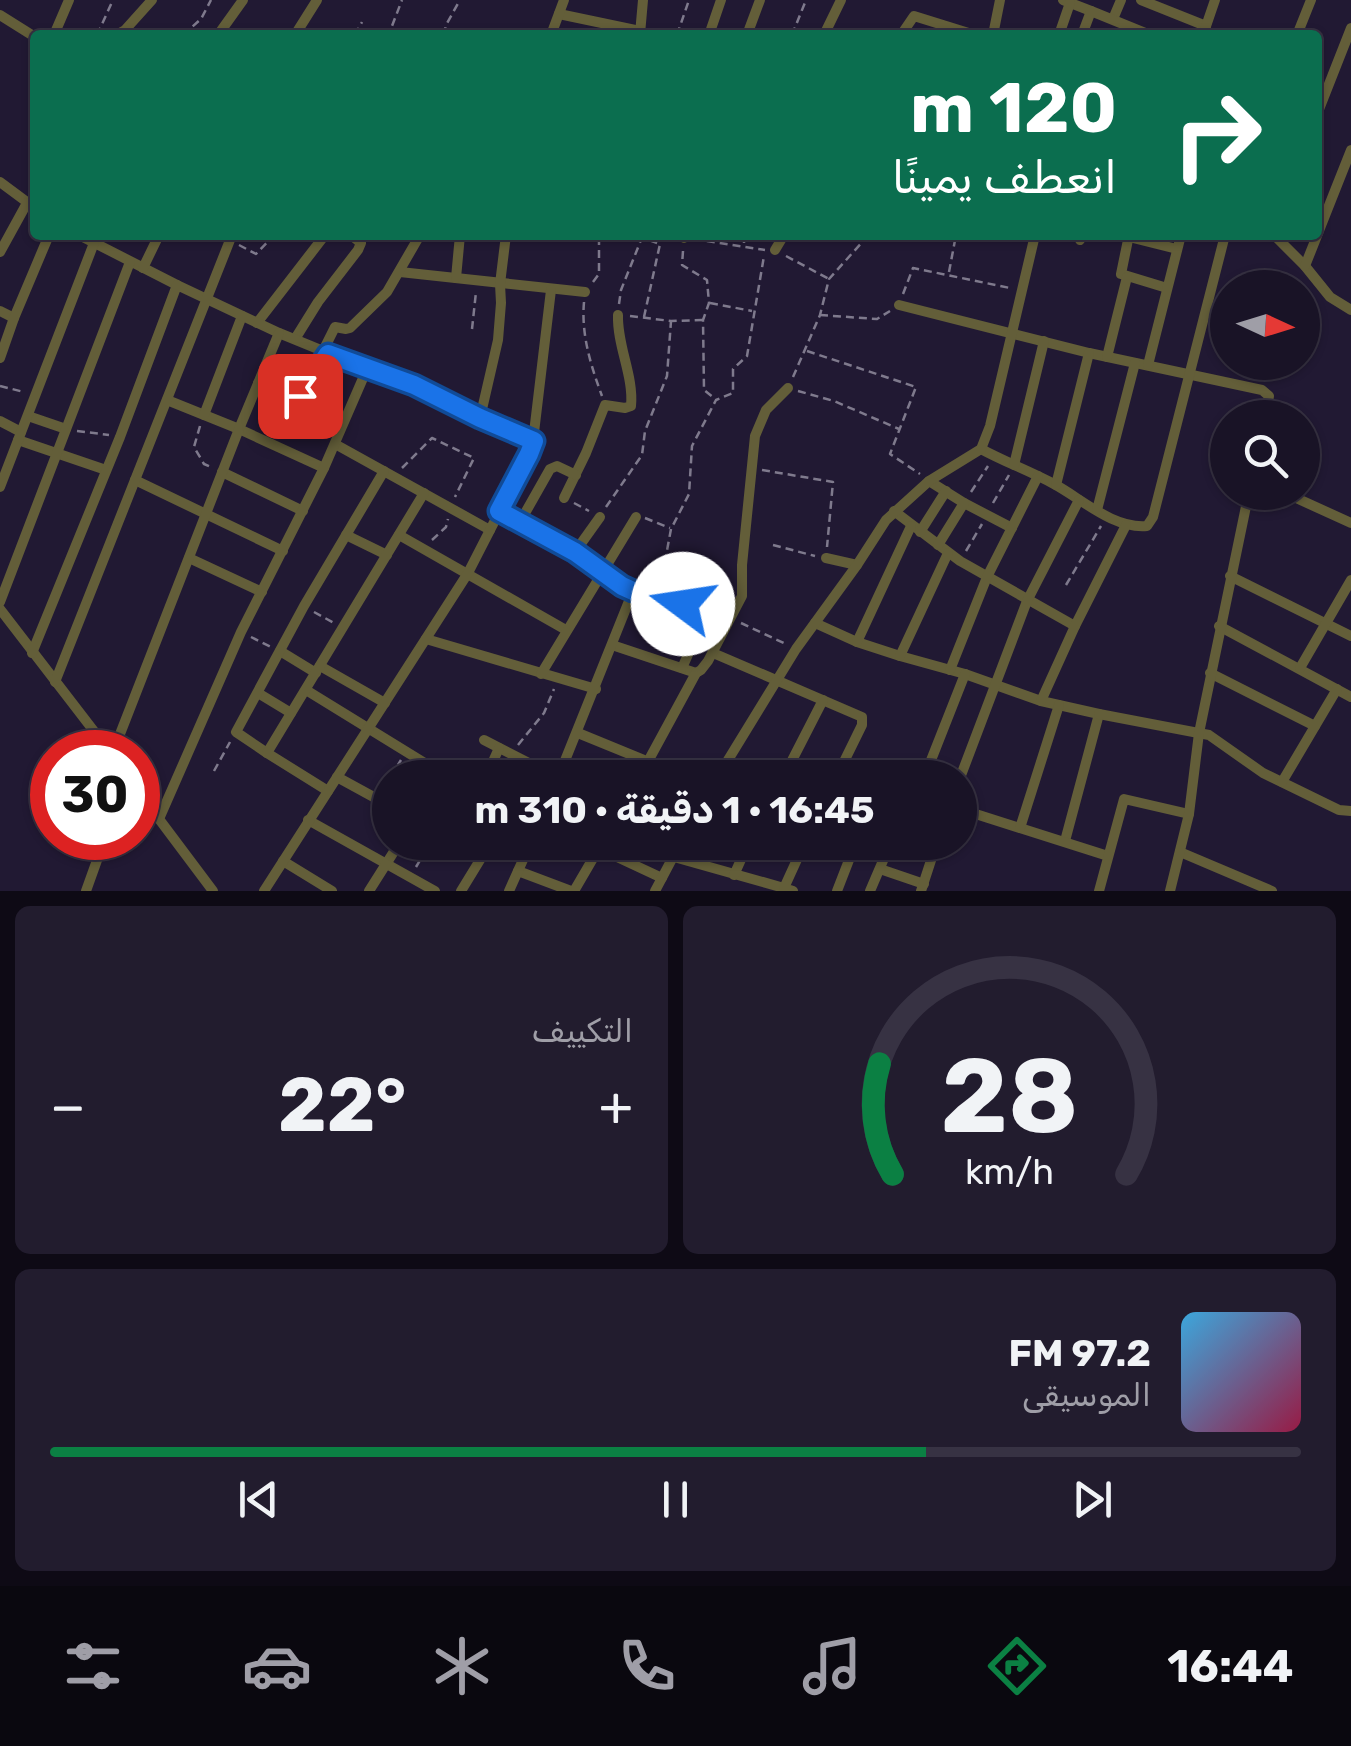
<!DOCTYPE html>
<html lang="ar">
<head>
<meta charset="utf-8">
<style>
  :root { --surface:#191326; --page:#221c2e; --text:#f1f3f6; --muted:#9f9ea7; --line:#373243; --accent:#0b8043 }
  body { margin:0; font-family:Rubik,"Noto Naskh Arabic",sans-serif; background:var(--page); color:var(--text); direction:rtl; height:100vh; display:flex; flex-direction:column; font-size:38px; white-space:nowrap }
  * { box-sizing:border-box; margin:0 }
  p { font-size:32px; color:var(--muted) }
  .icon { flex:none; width:55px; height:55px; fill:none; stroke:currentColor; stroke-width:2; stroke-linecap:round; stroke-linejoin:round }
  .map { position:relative; height:891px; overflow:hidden; direction:ltr }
  .drawer { display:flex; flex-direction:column; gap:15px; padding:15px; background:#0e0a15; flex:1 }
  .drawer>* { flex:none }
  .banner { position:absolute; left:30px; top:30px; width:1292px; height:210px; border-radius:10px; box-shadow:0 2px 8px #0004,0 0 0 2px var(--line); direction:rtl; background:#0b6e4f; color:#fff; overflow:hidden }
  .needle { width:65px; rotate:94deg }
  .controls { position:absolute; left:1210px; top:270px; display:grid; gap:20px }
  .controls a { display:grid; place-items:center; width:110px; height:110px; border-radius:50%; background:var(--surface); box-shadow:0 2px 8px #0004,0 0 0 2px var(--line); font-size:50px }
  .speed { position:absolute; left:30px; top:730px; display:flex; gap:20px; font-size:50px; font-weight:700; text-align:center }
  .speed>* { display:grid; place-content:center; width:130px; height:130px; border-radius:50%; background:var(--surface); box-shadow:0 2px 8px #0004,0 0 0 2px var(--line); line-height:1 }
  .speed .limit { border:15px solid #d22; background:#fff; color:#111 }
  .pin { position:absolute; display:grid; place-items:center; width:85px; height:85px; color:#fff; margin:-42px; border-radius:20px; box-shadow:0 5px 15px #0006 }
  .me { position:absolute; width:110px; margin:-55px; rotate:284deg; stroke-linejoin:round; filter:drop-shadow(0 0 8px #0008) }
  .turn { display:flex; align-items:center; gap:35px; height:210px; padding:0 40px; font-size:45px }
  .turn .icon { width:130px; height:130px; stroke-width:2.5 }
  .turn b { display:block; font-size:70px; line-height:85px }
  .big { font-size:75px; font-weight:700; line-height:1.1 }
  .drawer .tile { flex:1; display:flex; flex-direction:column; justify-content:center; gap:15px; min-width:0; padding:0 35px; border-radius:15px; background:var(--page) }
  .drawer .dial { align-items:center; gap:0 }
  .dial svg { height:260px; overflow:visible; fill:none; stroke:var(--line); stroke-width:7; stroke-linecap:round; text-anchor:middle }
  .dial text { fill:var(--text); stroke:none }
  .song { display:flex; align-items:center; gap:30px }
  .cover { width:120px; height:120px; border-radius:15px; background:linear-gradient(135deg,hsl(200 70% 55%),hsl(340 70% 35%)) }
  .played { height:10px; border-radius:5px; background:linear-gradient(90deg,var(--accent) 70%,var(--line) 70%) }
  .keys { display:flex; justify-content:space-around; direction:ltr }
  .heat { display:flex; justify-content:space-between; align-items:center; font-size:55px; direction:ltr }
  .drawer .tiles { flex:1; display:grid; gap:15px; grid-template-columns:1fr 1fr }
  .tile:last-child { grid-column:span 2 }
  .trip { position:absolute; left:372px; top:760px; width:605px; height:100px; border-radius:50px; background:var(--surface); box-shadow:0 2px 8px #0004,0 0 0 2px var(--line); font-weight:700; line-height:100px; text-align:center; direction:rtl }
  .tab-bar { display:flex; height:160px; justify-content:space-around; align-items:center; background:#0a080f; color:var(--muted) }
  .tab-bar .icon { width:70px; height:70px }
  .tab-bar .on { color:var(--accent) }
  .tab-bar b { font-size:45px; color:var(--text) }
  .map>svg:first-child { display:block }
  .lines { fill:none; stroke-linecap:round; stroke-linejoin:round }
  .path { stroke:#7f7a8d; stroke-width:2.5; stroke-dasharray:8 5; stroke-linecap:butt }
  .street { stroke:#635e39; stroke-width:10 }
  .route-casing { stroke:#114b97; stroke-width:25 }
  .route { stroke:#1a73e8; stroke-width:18 }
</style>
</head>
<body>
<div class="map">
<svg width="1351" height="891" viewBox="0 0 1351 891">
  <rect width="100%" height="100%" fill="#211933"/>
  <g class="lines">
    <g class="path">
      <polyline points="97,35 113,0"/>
      <polyline points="183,35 201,19 211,0"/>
      <polyline points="355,35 362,22"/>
      <polyline points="383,35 392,26 402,0"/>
      <polyline points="444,35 446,25 460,0"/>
      <polyline points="677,35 689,0"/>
      <polyline points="792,35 806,0"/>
      <polyline points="559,235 643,238 660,244 644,317"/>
      <polyline points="744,235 744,248"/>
      <polyline points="694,239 765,250"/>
      <polyline points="239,245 256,254 274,235"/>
      <polyline points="683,251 682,265 707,280 709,303 703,320 704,390 714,398"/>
      <polyline points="786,256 829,279"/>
      <polyline points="949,272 956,235"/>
      <polyline points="593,282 599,274 599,235"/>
      <polyline points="903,294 913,268 1010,288"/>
      <path d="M584,302C581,335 591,366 602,396"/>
      <polyline points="710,303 752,311"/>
      <polyline points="619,304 621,290 643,235"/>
      <polyline points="820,315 877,319 890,311"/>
      <polyline points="630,316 671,321 702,320"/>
      <polyline points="472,329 476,292"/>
      <polyline points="807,351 916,387 890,454 920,474"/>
      <polyline points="793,377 820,315 829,279 865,239 860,235"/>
      <polyline points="0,386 24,392"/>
      <polyline points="798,391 834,401 899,429"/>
      <polyline points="200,426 194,447 204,464 213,468"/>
      <polyline points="77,431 109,435"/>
      <polyline points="402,468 432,438 474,458 455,497"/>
      <polyline points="762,470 833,482 827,547"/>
      <polyline points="971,492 988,466"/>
      <polyline points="574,503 589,511"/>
      <polyline points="993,503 1009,475"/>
      <polyline points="606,507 642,455 645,431 667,376 671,321"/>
      <polyline points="645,518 670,528"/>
      <polyline points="432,540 446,527 448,519"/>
      <polyline points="773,545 815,556"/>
      <polyline points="966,551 982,524"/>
      <polyline points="1066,585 1101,526"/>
      <polyline points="660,588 671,529 689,494 692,446 716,400 733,393 733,369 747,356 764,256"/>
      <polyline points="314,612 334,623"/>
      <polyline points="741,623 788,645"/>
      <polyline points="251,637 271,647"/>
      <polyline points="518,745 544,713 554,689"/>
      <polyline points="214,771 230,742"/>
      <polyline points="384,787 401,760"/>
      <polyline points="416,867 431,842"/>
    </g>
    <g class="street">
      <polyline points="1063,0 1091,11"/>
      <polyline points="1141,0 1206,26"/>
      <polyline points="559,14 640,31"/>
      <polyline points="0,15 35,37"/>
      <polyline points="1113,19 1121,0"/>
      <polyline points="640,34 643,0"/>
      <polyline points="54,35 69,0"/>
      <polyline points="116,35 125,30 152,0"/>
      <polyline points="218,35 243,0"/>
      <polyline points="295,35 317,0"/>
      <polyline points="551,35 564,0"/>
      <polyline points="709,35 721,0"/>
      <polyline points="747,35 760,0"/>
      <polyline points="824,35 841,0"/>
      <polyline points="858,35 866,35"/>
      <polyline points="901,35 914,16 975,35"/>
      <polyline points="993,35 1000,0"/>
      <polyline points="1059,35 1070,3"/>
      <polyline points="1082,35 1091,11 1150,35"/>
      <polyline points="1203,35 1215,0"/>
      <polyline points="1297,35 1311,0"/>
      <polyline points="1318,112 1351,28"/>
      <polyline points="0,182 35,208"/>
      <polyline points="79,235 177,285"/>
      <polyline points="1129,235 1121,274 1167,288"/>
      <polyline points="1274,235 1305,266 1330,297 1351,310"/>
      <polyline points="1129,237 1177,249"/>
      <polyline points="684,238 684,235"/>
      <polyline points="1080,240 1081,235"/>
      <polyline points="775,250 784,235"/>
      <polyline points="0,252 27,203"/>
      <polyline points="1305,266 1351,150"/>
      <polyline points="143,268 159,235"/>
      <polyline points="400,272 585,292"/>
      <polyline points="456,278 460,235"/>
      <polyline points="899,305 1089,353 1262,390 1269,396 1265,418"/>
      <polyline points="0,311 14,318"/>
      <polyline points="257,323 325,235"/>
      <polyline points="295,339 318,302 358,250 361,243 351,235"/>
      <polyline points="323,351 335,327 346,329 350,328 387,292 420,235"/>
      <polyline points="1107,357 1127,277"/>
      <polyline points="0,358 14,318 49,235"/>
      <polyline points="1148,365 1181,235"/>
      <polyline points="258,383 296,399 327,353"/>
      <polyline points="167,400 239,429 324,468"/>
      <polyline points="204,415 242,316"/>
      <polyline points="28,416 66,429"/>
      <polyline points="480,418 533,441"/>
      <polyline points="0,421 21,432"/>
      <polyline points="18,440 106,470"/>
      <polyline points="335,444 490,530"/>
      <path d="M981,449C1005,462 1030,471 1054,484C1082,499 1113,529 1147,526L1153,517L1225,235"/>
      <polyline points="1014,465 1044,341"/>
      <polyline points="222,472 303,511"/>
      <polyline points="135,480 283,551"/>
      <polyline points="929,481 964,503 1012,528"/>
      <polyline points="1056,485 1089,353"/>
      <polyline points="0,487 94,243"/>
      <polyline points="1283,492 1351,523"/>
      <path d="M564,498L586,453L605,405L625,408L631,406C634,376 617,346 618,315"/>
      <polyline points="1097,510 1135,363"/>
      <polyline points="499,511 575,552 633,591 730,618"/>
      <polyline points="894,511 960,561 1075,626"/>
      <polyline points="520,522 550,469 557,466 576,475"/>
      <polyline points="920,532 946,491"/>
      <polyline points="346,535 387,555"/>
      <polyline points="399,535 566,630"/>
      <polyline points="938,545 964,503"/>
      <polyline points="575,552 600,517"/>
      <polyline points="189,558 262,592"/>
      <polyline points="826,558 857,565"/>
      <polyline points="1230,576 1351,636"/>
      <polyline points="0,602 130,262"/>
      <polyline points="0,609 110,752"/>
      <polyline points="815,623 857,642 900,656 965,674 1041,701 1099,714 1065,841"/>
      <polyline points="1219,626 1351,697"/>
      <polyline points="426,639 596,689"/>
      <polyline points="857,642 911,526"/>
      <polyline points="612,645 696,673"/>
      <polyline points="280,651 316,673"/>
      <polyline points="32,653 120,437 177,285 279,333 367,369 414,385 480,418 498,340 501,303 500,284 506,235"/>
      <polyline points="713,653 862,717 862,725 836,778"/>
      <polyline points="900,656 948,553"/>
      <polyline points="320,666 385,703"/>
      <polyline points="682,668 708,610"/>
      <polyline points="1300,668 1351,580"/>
      <polyline points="950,670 987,577 1038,476"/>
      <polyline points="1210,673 1315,726"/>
      <polyline points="541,674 636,517"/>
      <polyline points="55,682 232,235"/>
      <polyline points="306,690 449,778"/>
      <polyline points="258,693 291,713"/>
      <polyline points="1041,701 1075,626 1126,525"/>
      <polyline points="1099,714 1209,735 1263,773 1339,810 1351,811"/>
      <polyline points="578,733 688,778"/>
      <polyline points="484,740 558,778"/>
      <polyline points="499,748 491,766 493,770 503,778"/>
      <polyline points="113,752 239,429 279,333"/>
      <polyline points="267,753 236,732 304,606 384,471"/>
      <polyline points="337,777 390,806"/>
      <polyline points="558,778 633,591"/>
      <polyline points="639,778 696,673 701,670 708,661 742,596 742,565 755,436 766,410 788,388"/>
      <polyline points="717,778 796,649 857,565 886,520 929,481 981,449 990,426 1035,235"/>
      <polyline points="783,778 823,700"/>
      <polyline points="924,778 965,674"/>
      <polyline points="960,778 1027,601 1079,500"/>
      <polyline points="1282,782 1337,689"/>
      <polyline points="138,791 213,891"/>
      <polyline points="328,791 267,753 424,493"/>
      <polyline points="960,809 1108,856"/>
      <polyline points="159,819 241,632 324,468 367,369"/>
      <polyline points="308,820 435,891"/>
      <polyline points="1020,828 1059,705"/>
      <polyline points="585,842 662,878"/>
      <polyline points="1180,852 1272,891"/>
      <polyline points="674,857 784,888"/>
      <polyline points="283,861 332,891"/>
      <polyline points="880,869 924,884"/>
      <polyline points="518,871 571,891"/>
      <polyline points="734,875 749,842"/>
      <polyline points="86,891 105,838"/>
      <polyline points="264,891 468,573 529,454 533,441 551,290"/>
      <polyline points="369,891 400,842"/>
      <polyline points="461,891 491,842"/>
      <polyline points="509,891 531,842"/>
      <polyline points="574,891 602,843"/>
      <polyline points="655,891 681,842"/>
      <polyline points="793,891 784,888 805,842"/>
      <polyline points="837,891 856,842"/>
      <polyline points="870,891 891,842"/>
      <polyline points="921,891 937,842"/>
      <polyline points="1099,891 1124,799 1189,814"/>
      <polyline points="1170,891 1189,814 1199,733 1249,492"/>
    </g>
  </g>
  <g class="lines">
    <g class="route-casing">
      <polyline id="route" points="300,396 328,354 414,385 480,418 534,441 529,454 499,511 575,552 622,586 633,591 683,604"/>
    </g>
    <use href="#route" class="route"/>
  </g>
</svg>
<div class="controls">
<a><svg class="needle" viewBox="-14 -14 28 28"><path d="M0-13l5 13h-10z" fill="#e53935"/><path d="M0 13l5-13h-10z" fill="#9f9ea7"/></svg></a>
<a><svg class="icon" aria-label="search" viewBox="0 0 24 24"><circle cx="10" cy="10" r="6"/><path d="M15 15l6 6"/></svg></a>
</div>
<div class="speed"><div class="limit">30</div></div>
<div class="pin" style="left:300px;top:396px;background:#d93025"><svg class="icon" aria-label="arrive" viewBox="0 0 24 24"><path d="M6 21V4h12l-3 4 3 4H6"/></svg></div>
<svg class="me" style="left:683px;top:604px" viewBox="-20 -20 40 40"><circle r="19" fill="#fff"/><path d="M0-13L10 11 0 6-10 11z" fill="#1a73e8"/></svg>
<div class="trip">16:45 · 1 دقيقة · 310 m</div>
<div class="banner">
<div class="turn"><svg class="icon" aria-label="right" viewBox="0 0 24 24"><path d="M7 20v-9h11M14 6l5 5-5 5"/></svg><div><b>120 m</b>انعطف يمينًا</div></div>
</div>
</div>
<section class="drawer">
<div class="tiles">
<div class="tile dial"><svg viewBox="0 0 100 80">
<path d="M14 69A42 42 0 1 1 86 69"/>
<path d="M14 69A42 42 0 0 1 10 35" stroke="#0b8043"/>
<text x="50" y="56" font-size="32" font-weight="700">28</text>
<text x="50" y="72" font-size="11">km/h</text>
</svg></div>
<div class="tile"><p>التكييف</p>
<div class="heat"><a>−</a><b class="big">22°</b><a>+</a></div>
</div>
<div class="tile">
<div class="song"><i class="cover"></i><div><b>97.2 FM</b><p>الموسيقى</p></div></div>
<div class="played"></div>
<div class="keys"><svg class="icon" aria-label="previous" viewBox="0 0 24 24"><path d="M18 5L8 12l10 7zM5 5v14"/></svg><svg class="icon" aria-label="pause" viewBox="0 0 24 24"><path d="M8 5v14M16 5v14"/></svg><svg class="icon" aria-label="next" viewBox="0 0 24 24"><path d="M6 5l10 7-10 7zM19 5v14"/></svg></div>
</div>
</div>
</section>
<nav class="tab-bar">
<b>16:44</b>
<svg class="icon on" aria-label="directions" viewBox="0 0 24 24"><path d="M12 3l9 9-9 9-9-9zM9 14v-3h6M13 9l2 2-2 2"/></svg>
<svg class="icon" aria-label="music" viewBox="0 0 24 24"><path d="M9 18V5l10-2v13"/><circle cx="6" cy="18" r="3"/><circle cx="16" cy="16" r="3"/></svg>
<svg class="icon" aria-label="phone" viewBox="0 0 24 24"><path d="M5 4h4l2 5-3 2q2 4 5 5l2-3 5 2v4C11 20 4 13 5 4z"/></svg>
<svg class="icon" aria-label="climate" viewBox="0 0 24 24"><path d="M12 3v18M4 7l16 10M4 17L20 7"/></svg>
<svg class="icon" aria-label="car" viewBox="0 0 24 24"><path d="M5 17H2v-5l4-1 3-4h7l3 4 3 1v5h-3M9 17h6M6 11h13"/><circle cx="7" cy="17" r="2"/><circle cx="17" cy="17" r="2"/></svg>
<svg class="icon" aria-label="filters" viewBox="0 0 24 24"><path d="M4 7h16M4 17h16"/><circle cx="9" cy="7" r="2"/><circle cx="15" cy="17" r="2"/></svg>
</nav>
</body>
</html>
